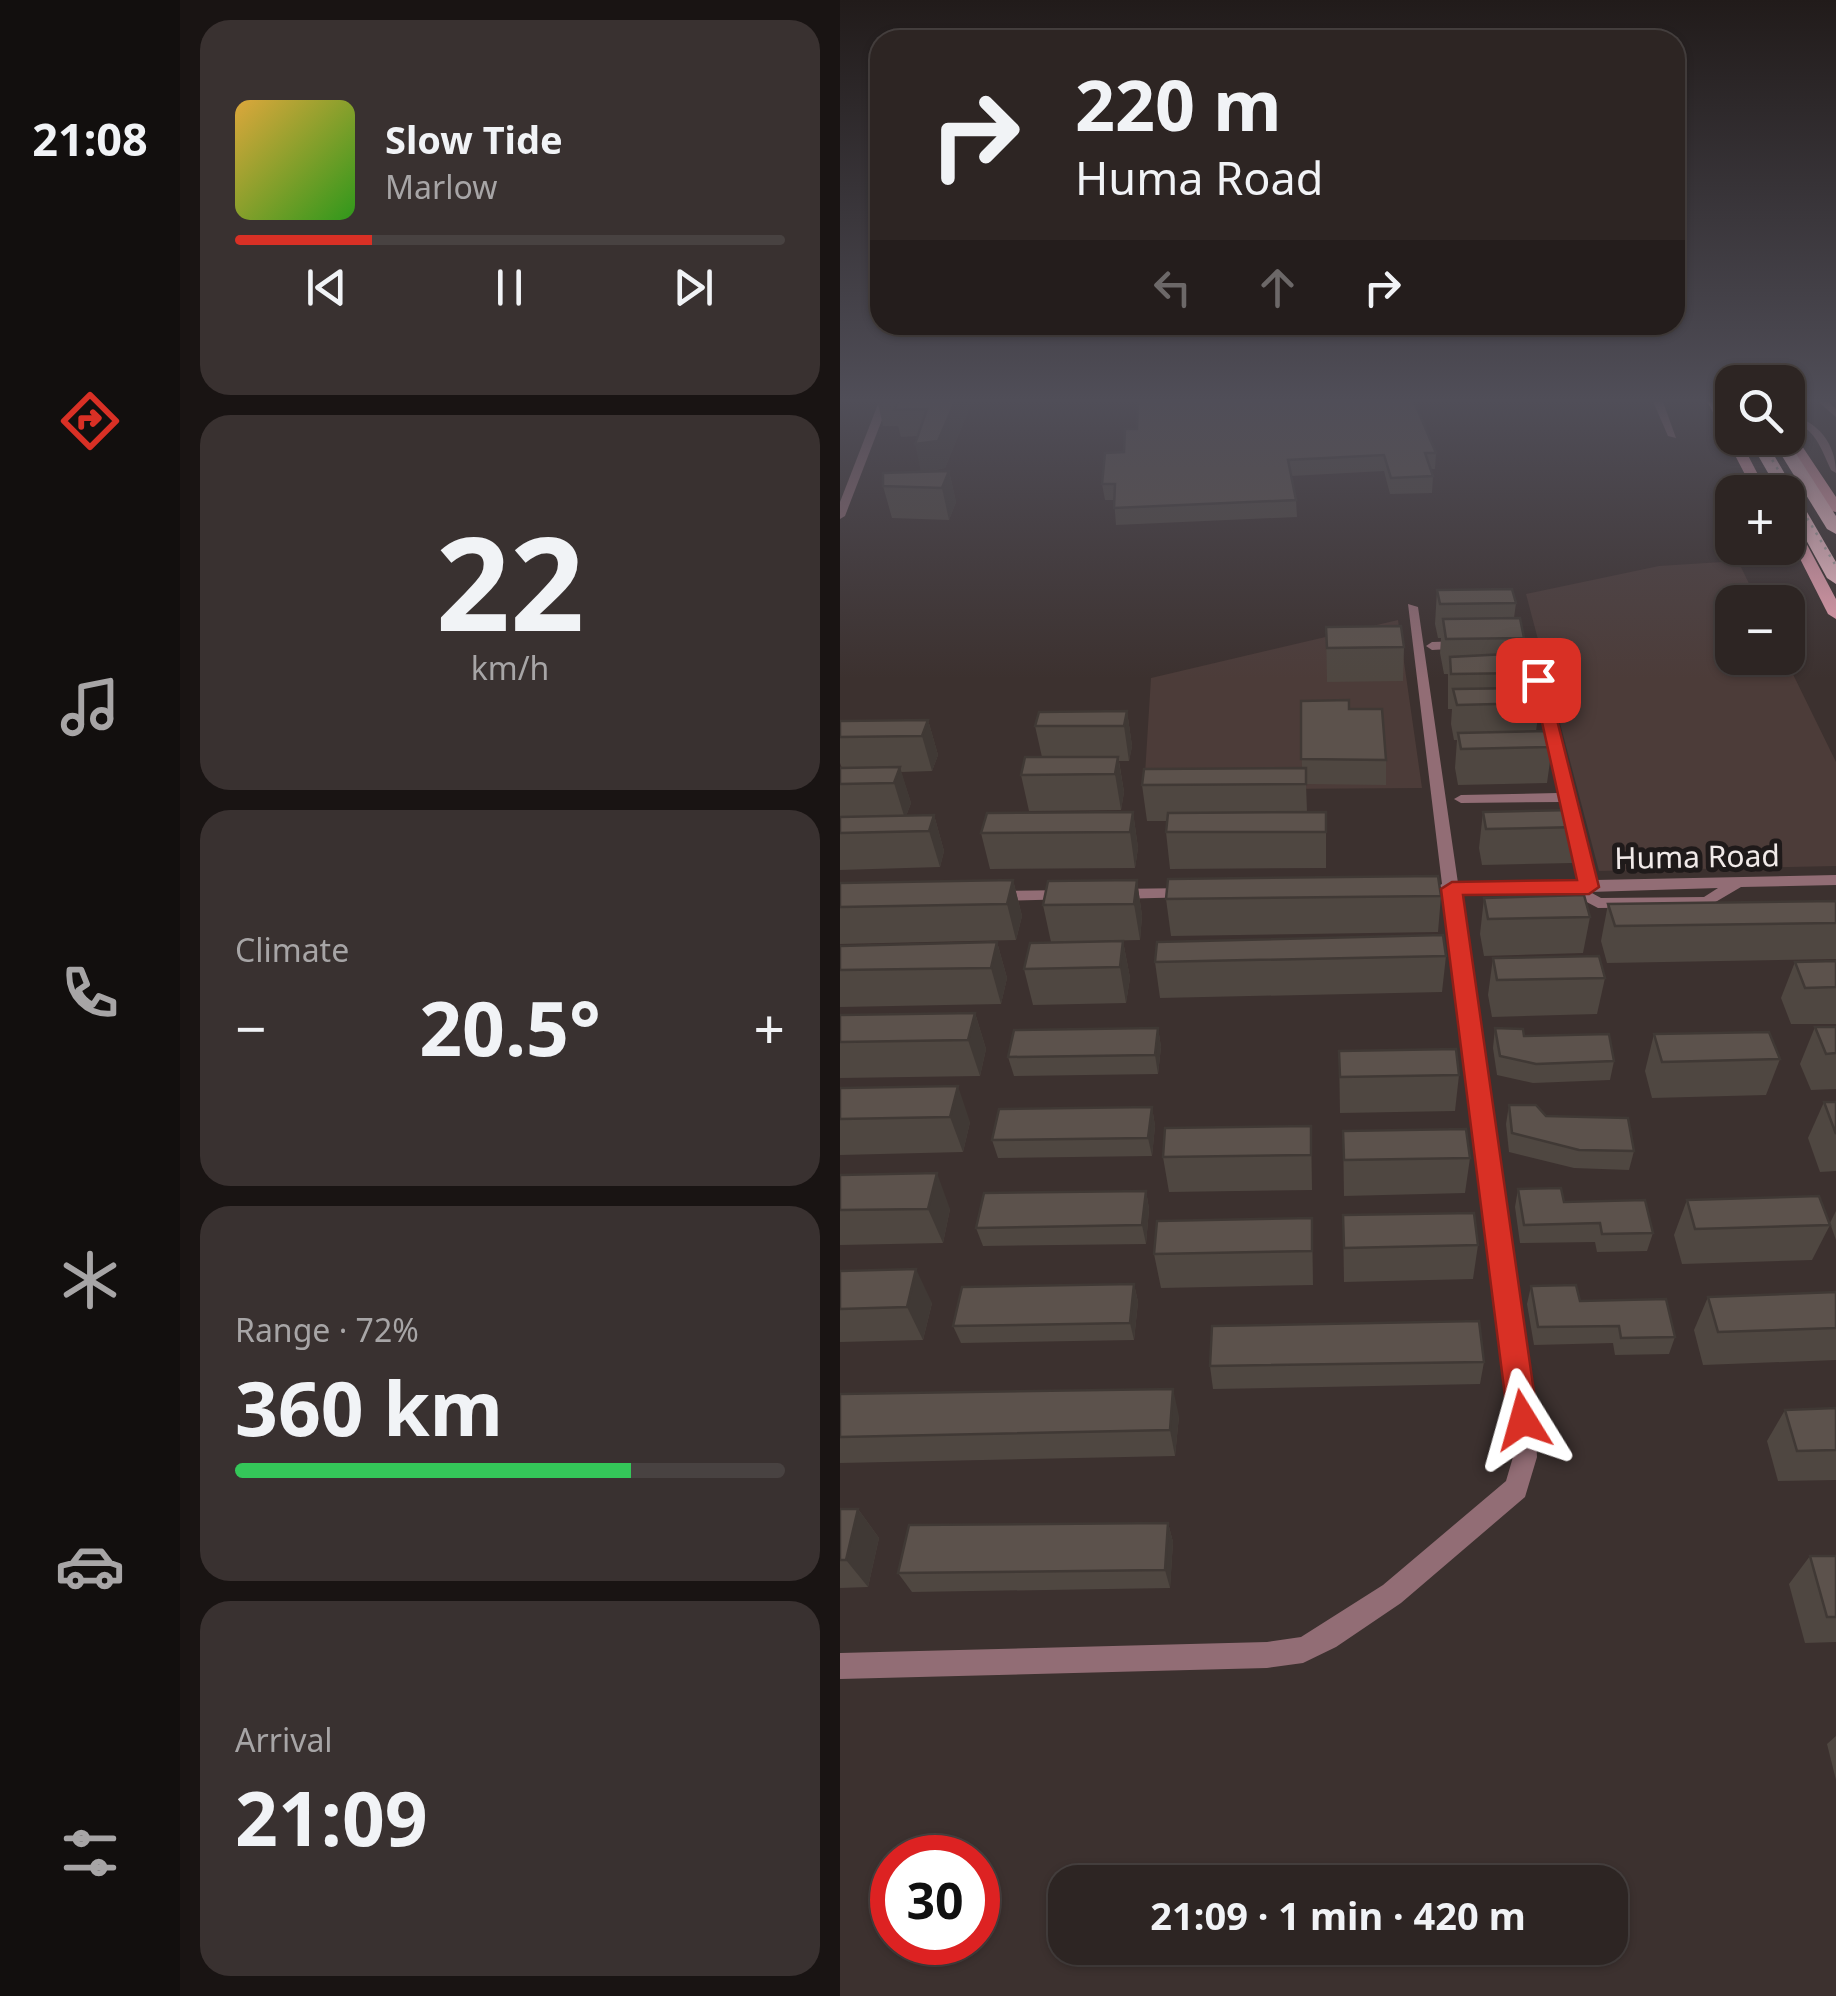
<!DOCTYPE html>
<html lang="en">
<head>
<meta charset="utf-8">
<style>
  :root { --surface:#2d2523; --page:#393130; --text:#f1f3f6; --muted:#a7a5a6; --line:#484241; --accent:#d93025 }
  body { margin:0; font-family:"Noto Sans",sans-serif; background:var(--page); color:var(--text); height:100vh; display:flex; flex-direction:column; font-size:38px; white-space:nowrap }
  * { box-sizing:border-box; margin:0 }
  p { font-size:32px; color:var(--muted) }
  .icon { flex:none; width:55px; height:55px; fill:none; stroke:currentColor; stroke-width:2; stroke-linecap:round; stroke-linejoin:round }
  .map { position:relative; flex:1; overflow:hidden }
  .side { display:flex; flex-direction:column; gap:20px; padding:20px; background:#191413; width:660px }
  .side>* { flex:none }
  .guide { position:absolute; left:30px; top:30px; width:815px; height:305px; border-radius:30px; box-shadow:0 2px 8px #0004,0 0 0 2px var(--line); background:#2d2523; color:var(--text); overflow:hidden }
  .controls { position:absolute; left:875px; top:365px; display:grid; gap:20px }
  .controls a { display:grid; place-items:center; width:90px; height:90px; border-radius:20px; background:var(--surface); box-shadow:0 2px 8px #0004,0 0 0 2px var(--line); font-size:50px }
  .speed { position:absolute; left:30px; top:1835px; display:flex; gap:20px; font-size:50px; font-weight:700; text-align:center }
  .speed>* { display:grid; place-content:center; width:130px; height:130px; border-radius:50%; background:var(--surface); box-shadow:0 2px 8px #0004,0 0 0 2px var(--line); line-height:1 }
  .speed .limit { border:15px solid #d22; background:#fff; color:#111 }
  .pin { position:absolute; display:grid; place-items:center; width:85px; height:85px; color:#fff; margin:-42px; border-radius:20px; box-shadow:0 5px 15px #0006 }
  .me { position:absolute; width:110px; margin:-55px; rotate:352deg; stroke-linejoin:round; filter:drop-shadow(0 0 8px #0008) }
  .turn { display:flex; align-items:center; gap:35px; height:210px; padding:0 40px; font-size:45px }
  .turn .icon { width:130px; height:130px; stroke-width:2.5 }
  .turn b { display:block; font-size:70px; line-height:85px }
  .lanes { display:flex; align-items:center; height:95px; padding:0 40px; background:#0003; justify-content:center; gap:50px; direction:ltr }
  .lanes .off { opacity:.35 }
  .big { font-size:75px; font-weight:700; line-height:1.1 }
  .side .widget { flex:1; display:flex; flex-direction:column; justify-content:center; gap:15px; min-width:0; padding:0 35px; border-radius:30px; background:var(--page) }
  .side .dial { align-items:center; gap:0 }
  .dial b { font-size:130px; line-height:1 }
  .song { display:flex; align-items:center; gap:30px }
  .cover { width:120px; height:120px; border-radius:15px; background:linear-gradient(135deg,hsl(40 70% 55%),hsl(110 70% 35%)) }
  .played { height:10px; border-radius:5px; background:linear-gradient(90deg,var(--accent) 25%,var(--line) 25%) }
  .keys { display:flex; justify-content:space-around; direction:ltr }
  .heat { display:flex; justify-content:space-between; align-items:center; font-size:55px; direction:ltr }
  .charge { height:15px; border-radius:8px; background:linear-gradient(90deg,#34c759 72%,var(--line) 0) }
  .trip { position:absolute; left:208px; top:1865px; width:580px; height:100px; border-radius:30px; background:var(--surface); box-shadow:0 2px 8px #0004,0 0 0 2px var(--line); font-weight:700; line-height:100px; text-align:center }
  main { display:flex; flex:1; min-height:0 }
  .tabs { display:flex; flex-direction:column; width:180px; justify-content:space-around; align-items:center; background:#120f0e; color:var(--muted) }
  .tabs .icon { width:70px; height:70px }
  .tabs .active { color:var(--accent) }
  .tabs b { font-size:45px; color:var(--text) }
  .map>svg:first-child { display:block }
  .built { fill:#4c3c39 }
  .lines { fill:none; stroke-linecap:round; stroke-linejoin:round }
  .minor { fill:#926d75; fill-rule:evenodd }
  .major { fill:#eea5b4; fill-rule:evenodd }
  .highway { fill:#fdc7d1; fill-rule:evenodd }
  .rail { stroke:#b3abaa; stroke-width:2.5; stroke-dasharray:2.5 6; stroke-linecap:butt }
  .wall { fill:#4f4741 }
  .shaded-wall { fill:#403935 }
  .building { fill:#5c524c; stroke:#403935; stroke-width:2.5 }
  .route { fill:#d93025; stroke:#8d1f18; stroke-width:2.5 }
  .labels { text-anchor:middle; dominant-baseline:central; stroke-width:10; stroke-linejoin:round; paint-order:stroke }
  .street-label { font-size:30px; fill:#f1eae9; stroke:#1f1a1a }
</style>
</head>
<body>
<main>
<nav class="tabs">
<b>21:08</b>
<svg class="icon active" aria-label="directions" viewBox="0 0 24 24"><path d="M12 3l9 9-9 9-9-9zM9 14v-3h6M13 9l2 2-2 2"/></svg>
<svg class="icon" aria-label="music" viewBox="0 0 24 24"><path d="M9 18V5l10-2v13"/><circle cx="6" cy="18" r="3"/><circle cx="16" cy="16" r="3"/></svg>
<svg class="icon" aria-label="phone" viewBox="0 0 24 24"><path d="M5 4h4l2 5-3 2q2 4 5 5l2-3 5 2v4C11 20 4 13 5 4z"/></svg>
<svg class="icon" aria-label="climate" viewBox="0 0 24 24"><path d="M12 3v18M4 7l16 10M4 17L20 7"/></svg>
<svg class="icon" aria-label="car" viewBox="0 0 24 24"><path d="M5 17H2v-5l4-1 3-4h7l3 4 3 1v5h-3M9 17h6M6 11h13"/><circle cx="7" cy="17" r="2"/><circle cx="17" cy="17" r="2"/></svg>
<svg class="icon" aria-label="filters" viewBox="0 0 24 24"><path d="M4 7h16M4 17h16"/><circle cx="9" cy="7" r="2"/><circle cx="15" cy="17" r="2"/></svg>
</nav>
<section class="side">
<div class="widget">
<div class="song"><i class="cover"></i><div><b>Slow Tide</b><p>Marlow</p></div></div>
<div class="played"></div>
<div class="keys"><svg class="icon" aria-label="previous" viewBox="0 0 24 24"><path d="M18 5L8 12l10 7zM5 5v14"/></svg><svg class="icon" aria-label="pause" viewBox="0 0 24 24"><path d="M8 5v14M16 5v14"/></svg><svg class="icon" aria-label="next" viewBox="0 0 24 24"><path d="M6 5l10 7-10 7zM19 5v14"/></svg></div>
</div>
<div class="widget dial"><b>22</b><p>km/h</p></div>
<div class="widget"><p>Climate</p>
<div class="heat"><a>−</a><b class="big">20.5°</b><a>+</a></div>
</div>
<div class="widget"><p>Range · 72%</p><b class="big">360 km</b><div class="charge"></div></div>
<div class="widget"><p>Arrival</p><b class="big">21:09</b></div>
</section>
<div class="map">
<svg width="996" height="1996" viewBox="0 0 996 1996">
  <rect width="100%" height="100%" fill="#3c312f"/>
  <g class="built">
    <polygon points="898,561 918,602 892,602 892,658 945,658 996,762 996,866 759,871 686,594 819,566"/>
    <polygon points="558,620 582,788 304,790 311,678"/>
  </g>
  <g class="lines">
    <g class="minor">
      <polygon points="40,399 50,399 5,516 0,519 0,502"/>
      <polygon points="812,399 822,399 836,438 828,436"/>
      <polygon points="975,399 986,399 996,409 996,417"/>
      <path d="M948,415C978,420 996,444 996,473L991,470C981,448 974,425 948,421Z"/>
      <path d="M568,604L578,607L618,883L739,881L721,802L621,803L614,799L621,795L718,793L684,648L659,649L653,645C662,639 686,638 695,644L755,880L996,875V885L901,887L867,907L758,908L726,891L619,894L695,1420L697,1457L685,1497L561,1603L496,1647L463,1663L427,1668L0,1679V1653L427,1642L461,1637L543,1585L666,1481L673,1457L671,1420L603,894L594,893L592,889L602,884ZM878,888L864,897L761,898L750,892Z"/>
      <polygon points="623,641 629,645 627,648 592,650 586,646 592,642"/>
      <polygon points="349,888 357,893 355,897 275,899 267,894 275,889"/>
      <polygon points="229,890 237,895 235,899 155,901 147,896 155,891"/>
    </g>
    <g class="major">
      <polygon points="866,399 878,399 892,426 892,438 899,438 927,492 914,492"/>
      <polygon points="948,430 952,431 996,497 996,512 991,511 944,438 948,438"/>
      <polygon points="948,518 955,522 996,599 996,619 988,614 948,535"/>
    </g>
    <g class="highway">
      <polygon points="908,438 924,438 996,562 996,584 987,578 948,507 948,492 939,492"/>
      <polygon points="931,438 946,438 996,516 996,534 987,529"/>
    </g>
    <polyline class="rail" points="919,438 996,566"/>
  </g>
  <g class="wall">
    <polygon points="37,399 133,399 105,468 84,472 109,471 116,502 109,520 52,518 43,486 81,472 78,436 61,437 58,426 43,426"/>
    <polygon points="297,429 596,453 595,469 591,469 593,476 592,493 550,494 544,471 451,476 456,500 457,517 276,525 274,500 265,500 262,484"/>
    <polygon points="597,590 676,603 674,618 684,638 682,654 692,673 690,688 700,703 696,731 712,747 707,783 618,785 615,768 617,740 614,740 611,724 612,709 608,709 608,674 604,674 600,653 601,638 598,638 595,624"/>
    <polygon points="486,627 564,647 563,681 487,682"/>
    <polygon points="461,701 509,709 546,760 546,785 466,784 467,812 486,812 486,868 330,869 326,832 327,821 307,821 302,785 462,768"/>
    <polygon points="287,711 292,746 289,761 279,761 284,792 281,810 189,811 181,775 202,757 195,726"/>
    <polygon points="88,720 98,755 92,771 61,772 71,803 66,816 94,815 104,851 100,867 0,870 0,768 2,768 0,763 0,721"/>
    <polygon points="293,812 298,848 295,868 150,869 141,833"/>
    <polygon points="643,812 738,827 732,863 642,865 639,848"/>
    <polygon points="173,880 182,916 176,940 0,944 0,883"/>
    <polygon points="297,880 302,916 300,940 211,942 203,905"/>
    <polygon points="601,896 598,932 331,936 326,899"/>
    <polygon points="644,898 750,917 743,953 644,956 640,934"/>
    <polygon points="996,901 996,959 767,963 761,941 768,904"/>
    <polygon points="283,941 290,978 286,1003 193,1005 184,969"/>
    <polygon points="157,942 167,978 161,1004 0,1007 0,946"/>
    <polygon points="606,956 602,992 320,998 315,962"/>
    <polygon points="653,958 765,978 757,1014 652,1017 648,995"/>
    <polygon points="996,961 996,1024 951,1024 941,998 955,962"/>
    <polygon points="135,1013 146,1049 140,1076 0,1078 0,1015"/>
    <polygon points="975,1027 996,1027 996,1089 971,1090 960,1064"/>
    <polygon points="318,1028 321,1047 318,1074 174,1076 168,1057"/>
    <polygon points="655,1028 774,1061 770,1080 693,1083 657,1075 653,1048"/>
    <polygon points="814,1034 940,1059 926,1095 812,1098 805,1071"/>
    <polygon points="499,1051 619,1075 615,1111 500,1113"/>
    <polygon points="0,1088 130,1122 123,1152 0,1155"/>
    <polygon points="984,1102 996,1102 996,1171 980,1172 968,1138"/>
    <polygon points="669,1105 706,1116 794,1151 789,1170 734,1168 669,1152 666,1124"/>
    <polygon points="312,1107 315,1126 312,1156 158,1158 152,1140"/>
    <polygon points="471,1126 472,1190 329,1192 323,1157"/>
    <polygon points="503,1131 630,1158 625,1193 504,1196"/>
    <polygon points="0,1175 110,1209 103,1243 0,1245"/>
    <polygon points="678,1189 724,1202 813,1233 807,1251 757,1252 755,1242 680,1243 675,1207"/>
    <polygon points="306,1191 309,1209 306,1244 143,1246 136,1228"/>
    <polygon points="847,1200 990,1225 972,1260 842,1264 834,1235"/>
    <polygon points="996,1211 996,1240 990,1223"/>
    <polygon points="503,1215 638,1245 633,1279 504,1282"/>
    <polygon points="472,1218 473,1285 321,1288 314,1254"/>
    <polygon points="0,1271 92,1303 83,1340 0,1342"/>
    <polygon points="294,1284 298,1302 294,1340 121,1343 113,1326"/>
    <polygon points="691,1286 740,1301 835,1337 829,1354 775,1355 773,1343 694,1345 687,1304"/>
    <polygon points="996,1292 996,1360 863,1365 854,1330 868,1297"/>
    <polygon points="644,1362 640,1384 373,1389 370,1366"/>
    <polygon points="0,1394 339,1416 335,1456 0,1463"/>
    <polygon points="996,1408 996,1480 938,1481 927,1441 945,1410"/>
    <polygon points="0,1509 18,1509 39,1538 28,1587 0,1588"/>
    <polygon points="328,1523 333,1542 330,1588 72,1592 58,1573"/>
    <polygon points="970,1556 996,1556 996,1642 965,1643 949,1584"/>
    <polygon points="996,1736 996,1780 987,1744"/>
  </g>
  <g class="shaded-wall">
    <polygon points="116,399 133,399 105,468 81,472 75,444"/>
    <polygon points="109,471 116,502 109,520 102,488"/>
    <polygon points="287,711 292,746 289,761 284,726"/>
    <polygon points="88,720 98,755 92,771 82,736"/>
    <polygon points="278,757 284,792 281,810 275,774"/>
    <polygon points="60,767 71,803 65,819 54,783"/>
    <polygon points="293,812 298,848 295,868 290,832"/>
    <polygon points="94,815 104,851 100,867 89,831"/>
    <polygon points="173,880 182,916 176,940 167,904"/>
    <polygon points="297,880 302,916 300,940 294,904"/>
    <polygon points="283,941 290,978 286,1003 280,967"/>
    <polygon points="157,942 167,978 161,1004 151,968"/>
    <polygon points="135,1013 146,1049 140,1076 128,1040"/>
    <polygon points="318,1028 321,1047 318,1074 315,1055"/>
    <polygon points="118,1086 130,1122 123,1152 110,1117"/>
    <polygon points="312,1107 315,1126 312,1156 308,1138"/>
    <polygon points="97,1173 110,1209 103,1243 88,1209"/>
    <polygon points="306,1191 309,1209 306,1244 302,1225"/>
    <polygon points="76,1269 92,1303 83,1340 67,1307"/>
    <polygon points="294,1284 298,1302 294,1340 290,1323"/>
    <polygon points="333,1389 339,1416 335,1456 330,1430"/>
    <polygon points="18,1509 39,1538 28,1587 6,1560"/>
    <polygon points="328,1523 333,1542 330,1588 325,1570"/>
  </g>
  <g class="building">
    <polygon points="60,399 116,399 98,441 75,444 87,409 54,410"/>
    <polygon points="298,399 573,399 596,453 585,453 593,476 551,478 544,455 448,460 456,500 274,508 275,484 262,484 265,453 284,452 285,429 297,429"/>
    <polygon points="109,471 102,488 43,486 43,473"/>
    <polygon points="672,589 676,603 600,604 597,590"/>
    <polygon points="680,618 684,638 606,639 603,619"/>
    <polygon points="561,626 564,647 487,648 486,627"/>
    <polygon points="688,653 692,673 611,674 610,657"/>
    <polygon points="696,688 700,703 617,705 613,689"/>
    <polygon points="509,700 509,709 542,709 546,760 461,759 461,701"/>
    <polygon points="287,711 284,726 195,726 199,712"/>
    <polygon points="88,720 82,736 0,737 0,721"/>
    <polygon points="708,731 712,747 621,749 618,733"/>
    <polygon points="185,757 278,757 275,774 181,775"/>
    <polygon points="60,767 54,783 0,784 0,768"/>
    <polygon points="466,768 466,784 302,785 304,769"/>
    <polygon points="734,810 738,827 646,829 643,812"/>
    <polygon points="293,812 290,832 141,833 147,813"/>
    <polygon points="486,812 486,832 326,832 328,813"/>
    <polygon points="94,815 89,831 0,833 0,817"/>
    <polygon points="598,876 601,896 326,899 328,879"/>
    <polygon points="173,880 167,904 0,907 0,883"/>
    <polygon points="297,880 294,904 203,905 208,881"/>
    <polygon points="744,895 750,917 648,919 644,898"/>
    <polygon points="996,901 996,923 775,926 768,904"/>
    <polygon points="603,935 606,956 315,962 317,942"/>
    <polygon points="283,941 280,967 184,969 190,943"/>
    <polygon points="157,942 151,968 0,970 0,946"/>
    <polygon points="759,956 765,978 657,980 653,958"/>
    <polygon points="996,961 996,987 965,988 955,962"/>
    <polygon points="135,1013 128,1040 0,1042 0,1015"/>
    <polygon points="975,1027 996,1027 996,1053 986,1054"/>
    <polygon points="318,1028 315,1055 168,1057 174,1030"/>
    <polygon points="655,1028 683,1029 684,1036 769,1034 774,1061 696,1064 660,1056"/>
    <polygon points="929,1032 940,1059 822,1062 814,1034"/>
    <polygon points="616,1049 619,1075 500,1077 499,1051"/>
    <polygon points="118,1086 110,1117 0,1119 0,1088"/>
    <polygon points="984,1102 996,1102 996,1134"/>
    <polygon points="669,1105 696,1105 706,1116 788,1118 794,1151 739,1150 672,1133"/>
    <polygon points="312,1107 308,1138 152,1140 159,1109"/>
    <polygon points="471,1126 471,1155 323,1157 325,1128"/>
    <polygon points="626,1129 630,1158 504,1160 503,1131"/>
    <polygon points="97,1173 88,1209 0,1210 0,1175"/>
    <polygon points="721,1188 724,1202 805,1200 813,1233 762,1234 760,1223 684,1225 678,1189"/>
    <polygon points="306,1191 302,1225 136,1228 144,1193"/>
    <polygon points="979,1196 990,1225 855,1229 847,1200"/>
    <polygon points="634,1213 638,1245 504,1248 503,1215"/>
    <polygon points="472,1218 472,1251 314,1254 317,1221"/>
    <polygon points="76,1269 67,1307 0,1309 0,1271"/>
    <polygon points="294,1284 290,1323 113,1326 122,1287"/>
    <polygon points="736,1285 740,1301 826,1299 835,1337 781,1338 779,1326 698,1327 691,1286"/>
    <polygon points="996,1292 996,1328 878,1332 868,1297"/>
    <polygon points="639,1321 644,1362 370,1366 372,1326"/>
    <polygon points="333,1389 330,1430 0,1437 0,1394"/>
    <polygon points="996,1408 996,1450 957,1451 945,1410"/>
    <polygon points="0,1509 18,1509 6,1560 0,1560"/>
    <polygon points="328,1523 325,1570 58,1573 69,1525"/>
    <polygon points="970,1556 996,1556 996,1617 987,1617"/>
  </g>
  <linearGradient id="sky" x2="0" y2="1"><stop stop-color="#211b1a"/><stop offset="0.59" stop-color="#504e58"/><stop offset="1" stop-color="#504e58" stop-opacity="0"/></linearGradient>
  <rect width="996" height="679" fill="url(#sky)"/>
  <polygon class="route" points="692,677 707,680 759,887 749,894 623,895 698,1420 693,1430 683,1434 672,1430 668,1420 601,889 612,882 737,880"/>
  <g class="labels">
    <g class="street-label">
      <text transform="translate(857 856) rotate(-1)">Huma Road</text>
    </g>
  </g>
</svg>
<div class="controls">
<a><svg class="icon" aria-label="search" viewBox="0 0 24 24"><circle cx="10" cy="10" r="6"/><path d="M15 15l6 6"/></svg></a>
<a>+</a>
<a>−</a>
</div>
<div class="speed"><div class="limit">30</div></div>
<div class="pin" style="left:698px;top:680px;background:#d93025"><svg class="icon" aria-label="arrive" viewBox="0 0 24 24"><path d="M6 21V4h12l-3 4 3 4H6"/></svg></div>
<svg class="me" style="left:683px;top:1420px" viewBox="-20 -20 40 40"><path d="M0-17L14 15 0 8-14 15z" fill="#d93025" stroke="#fff" stroke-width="4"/></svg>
<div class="trip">21:09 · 1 min · 420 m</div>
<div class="guide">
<div class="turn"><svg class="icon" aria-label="right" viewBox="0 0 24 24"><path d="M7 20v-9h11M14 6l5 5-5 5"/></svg><div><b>220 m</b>Huma Road</div></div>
<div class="lanes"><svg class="icon off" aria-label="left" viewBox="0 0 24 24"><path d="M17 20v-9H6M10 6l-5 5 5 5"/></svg><svg class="icon off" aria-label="ahead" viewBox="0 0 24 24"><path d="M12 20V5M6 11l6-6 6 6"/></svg><svg class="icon" aria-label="right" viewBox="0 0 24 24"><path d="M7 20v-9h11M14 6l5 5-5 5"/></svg></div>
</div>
</div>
</main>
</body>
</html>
